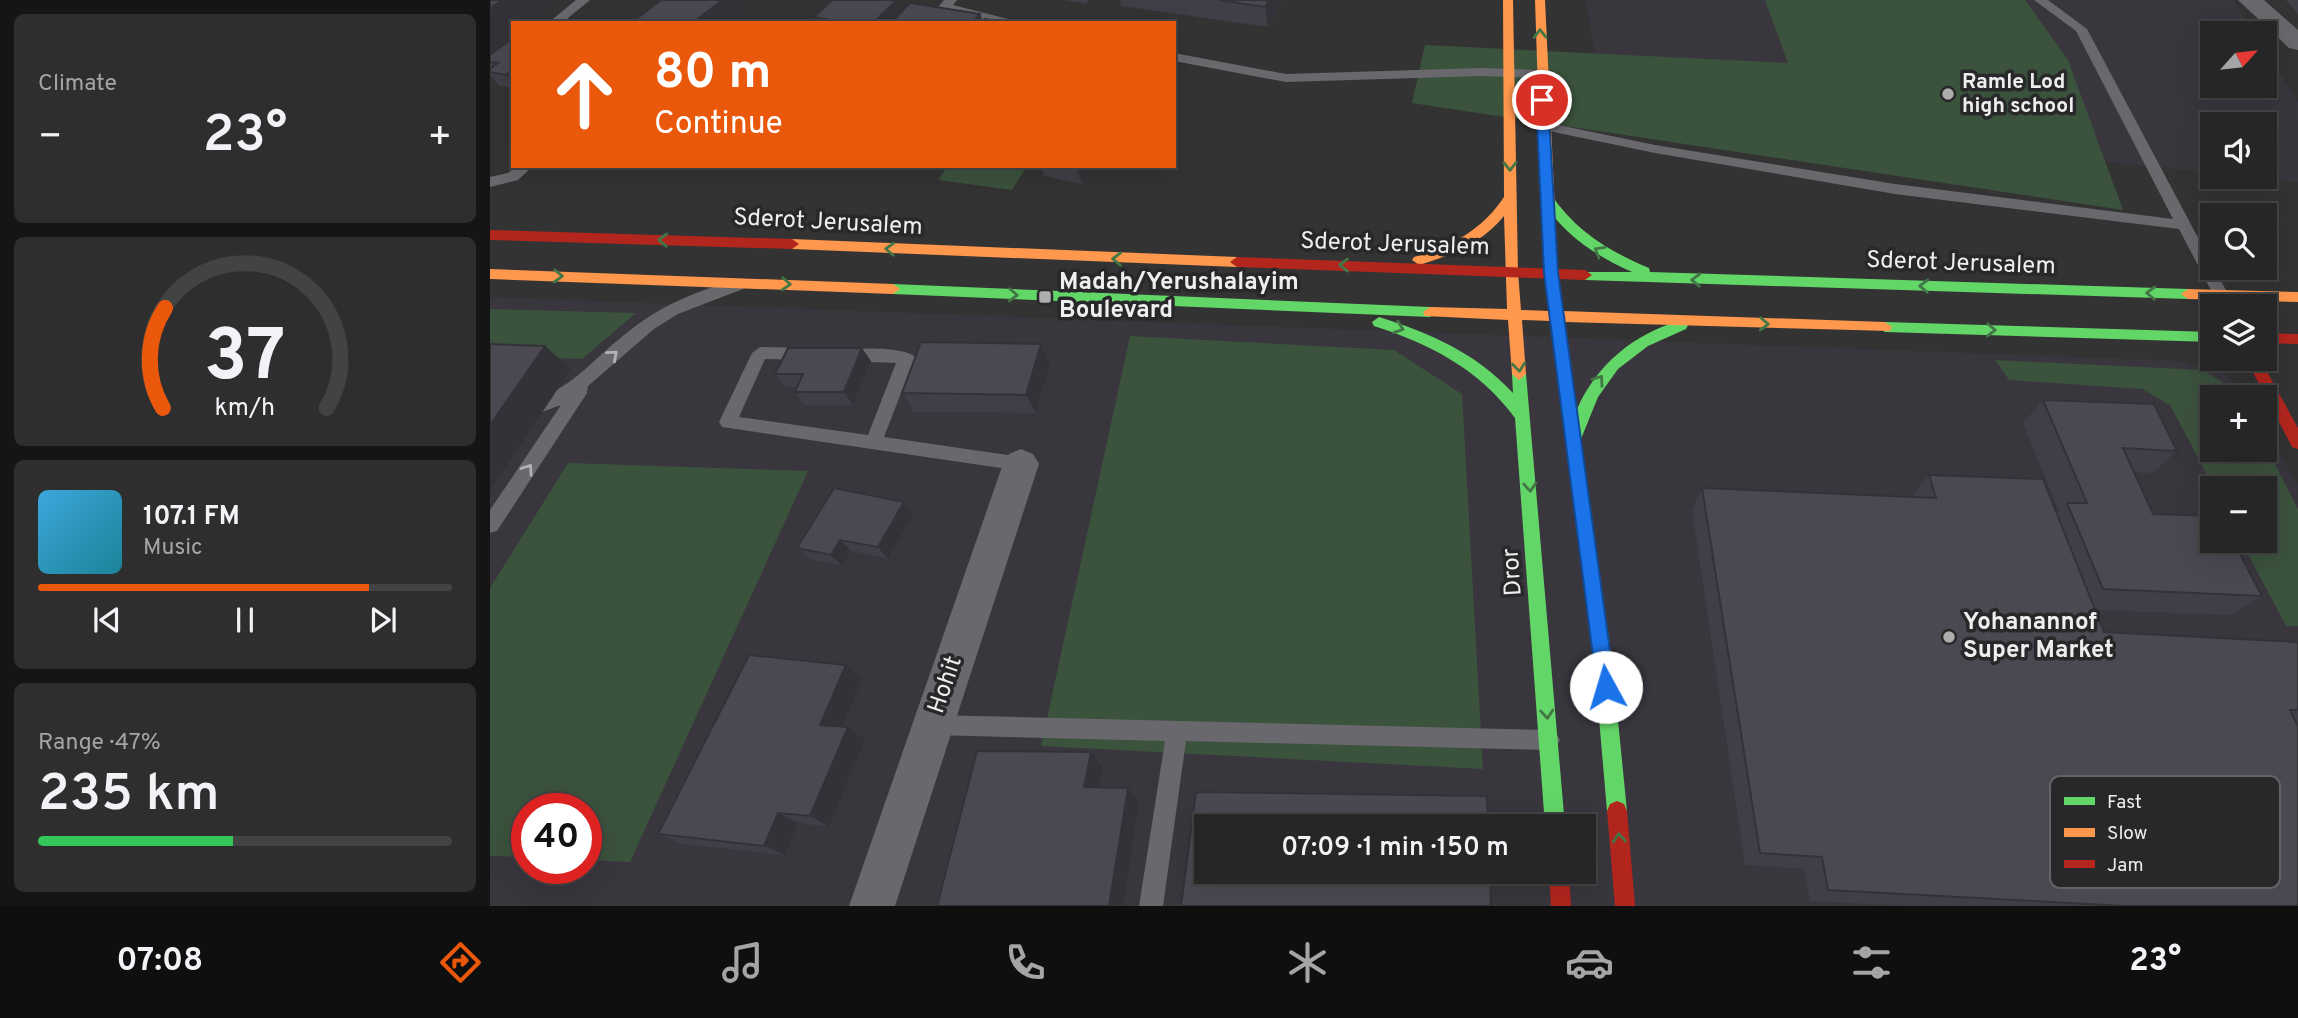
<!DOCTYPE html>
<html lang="en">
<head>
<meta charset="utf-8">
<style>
  :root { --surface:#262626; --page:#2e2e2e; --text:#f1f3f6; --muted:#a4a5a7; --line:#424343; --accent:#ea580c }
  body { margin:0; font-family:Overpass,sans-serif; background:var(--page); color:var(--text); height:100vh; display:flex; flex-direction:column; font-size:26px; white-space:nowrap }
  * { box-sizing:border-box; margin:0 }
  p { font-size:23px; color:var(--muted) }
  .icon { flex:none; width:38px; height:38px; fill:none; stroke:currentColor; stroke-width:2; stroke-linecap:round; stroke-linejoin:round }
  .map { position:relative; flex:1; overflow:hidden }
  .sheet { display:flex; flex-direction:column; gap:14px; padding:14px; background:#151515; width:490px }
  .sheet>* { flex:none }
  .guide { position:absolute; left:21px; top:21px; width:665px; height:147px; border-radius:0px; box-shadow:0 7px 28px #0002,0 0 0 2px var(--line); background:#ea580c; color:#fff; overflow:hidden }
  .needle { width:46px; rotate:63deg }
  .tools { position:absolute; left:1710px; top:21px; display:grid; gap:14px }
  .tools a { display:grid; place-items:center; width:77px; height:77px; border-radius:0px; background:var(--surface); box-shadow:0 7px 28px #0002,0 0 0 2px var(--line); font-size:35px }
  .speed { position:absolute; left:21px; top:793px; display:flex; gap:14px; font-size:35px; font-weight:700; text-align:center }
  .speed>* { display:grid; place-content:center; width:91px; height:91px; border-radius:50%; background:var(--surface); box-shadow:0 7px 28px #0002,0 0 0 2px var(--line); line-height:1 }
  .speed .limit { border:10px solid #d22; background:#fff; color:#111 }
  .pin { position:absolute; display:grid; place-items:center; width:60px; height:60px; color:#fff; margin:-30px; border:4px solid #fff; border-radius:50%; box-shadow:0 2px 7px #0007 }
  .me { position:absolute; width:77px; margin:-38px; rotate:354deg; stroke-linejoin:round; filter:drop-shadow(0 0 5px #0008) }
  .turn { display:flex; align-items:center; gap:24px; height:147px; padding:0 28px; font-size:32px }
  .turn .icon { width:91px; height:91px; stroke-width:2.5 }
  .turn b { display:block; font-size:49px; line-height:60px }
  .big { font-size:52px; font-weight:600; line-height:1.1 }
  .sheet .tile { flex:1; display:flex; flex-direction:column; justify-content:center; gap:10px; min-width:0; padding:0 24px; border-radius:10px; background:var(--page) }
  .sheet .dial { align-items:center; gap:0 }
  .dial svg { height:182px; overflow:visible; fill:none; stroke:var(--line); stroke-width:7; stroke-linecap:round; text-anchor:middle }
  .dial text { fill:var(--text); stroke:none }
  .song { display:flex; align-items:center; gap:21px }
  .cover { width:84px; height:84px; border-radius:10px; background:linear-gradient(135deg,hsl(200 70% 55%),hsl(190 70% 35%)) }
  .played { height:7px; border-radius:4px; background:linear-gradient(90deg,var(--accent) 80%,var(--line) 80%) }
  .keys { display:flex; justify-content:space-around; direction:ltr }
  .heat { display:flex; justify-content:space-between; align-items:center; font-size:38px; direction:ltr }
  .charge { height:10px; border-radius:5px; background:linear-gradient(90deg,#34c759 47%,var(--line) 0) }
  .trip { position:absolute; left:704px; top:814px; width:402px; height:70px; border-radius:0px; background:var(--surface); box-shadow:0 7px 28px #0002,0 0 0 2px var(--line); font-weight:600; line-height:70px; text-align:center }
  .dock { display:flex; height:112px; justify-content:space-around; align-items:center; background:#0f0f0f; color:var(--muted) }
  .dock .icon { width:49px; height:49px }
  .dock .on { color:var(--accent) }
  .dock b { font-size:32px; color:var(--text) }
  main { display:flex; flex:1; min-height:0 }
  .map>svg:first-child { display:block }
  .built { fill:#39363e; fill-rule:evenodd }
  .green { fill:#3b523d }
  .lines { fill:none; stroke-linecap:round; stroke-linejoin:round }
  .lane { fill:#69686d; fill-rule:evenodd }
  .street { fill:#69686d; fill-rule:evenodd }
  .fast { fill:#63d668; fill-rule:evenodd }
  .slow { fill:#ff974d; fill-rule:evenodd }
  .jam { fill:#b3261e; fill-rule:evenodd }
  .wall { fill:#403e46 }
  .shaded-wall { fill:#343239 }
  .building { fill:#4b4851; stroke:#343239; stroke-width:2 }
  .oneway { stroke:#437646 }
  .oneway2 { stroke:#b2b2b4 }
  .route { fill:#1a73e8; stroke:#114b97; stroke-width:2 }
  .poi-dot { fill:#adadad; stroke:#28282a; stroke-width:2.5 }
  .labels { text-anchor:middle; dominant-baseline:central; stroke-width:7; stroke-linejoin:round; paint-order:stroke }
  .far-poi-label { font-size:21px; font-weight:bold; fill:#eeeeef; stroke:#28282a; text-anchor:start }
  .street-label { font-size:24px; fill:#eeeeef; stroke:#28282a }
  .poi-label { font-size:24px; font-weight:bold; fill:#eeeeef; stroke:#28282a; text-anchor:start }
  .key { fill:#28282a; stroke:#636365; stroke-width:2 }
  .key-label { font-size:19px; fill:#eeeeef }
</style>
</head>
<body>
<main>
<section class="sheet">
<div class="tile"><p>Climate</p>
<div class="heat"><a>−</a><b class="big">23°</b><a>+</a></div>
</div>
<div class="tile dial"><svg viewBox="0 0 100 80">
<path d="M14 69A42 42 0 1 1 86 69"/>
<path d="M14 69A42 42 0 0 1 15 25" stroke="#ea580c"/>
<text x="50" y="56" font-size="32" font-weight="700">37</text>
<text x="50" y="72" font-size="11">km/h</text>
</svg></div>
<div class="tile">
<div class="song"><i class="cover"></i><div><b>107.1 FM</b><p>Music</p></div></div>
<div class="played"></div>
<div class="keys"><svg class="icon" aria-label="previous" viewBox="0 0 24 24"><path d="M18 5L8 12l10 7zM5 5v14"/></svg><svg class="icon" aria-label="pause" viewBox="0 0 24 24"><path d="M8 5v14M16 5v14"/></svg><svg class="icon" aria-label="next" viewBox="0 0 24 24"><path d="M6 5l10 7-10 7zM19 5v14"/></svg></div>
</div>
<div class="tile"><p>Range · 47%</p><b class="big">235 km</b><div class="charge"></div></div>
</section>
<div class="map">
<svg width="1808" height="906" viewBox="0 0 1808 906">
  <rect width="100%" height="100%" fill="#333"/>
  <g class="built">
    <polygon points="1095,0 1743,0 1764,33 1722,33 1722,86 1774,86 1775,49 1808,102 1808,182 1760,177 1774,177 1774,124 1722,124 1722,173 1116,110"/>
    <path d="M0,297L1688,361L1727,369L1754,390L1758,397H1722V450H1774L1775,427L1808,486V906H0ZM1722,488H1774V541H1722ZM37,808H96V868H37ZM716,826H1094V872H716Z"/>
  </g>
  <g class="green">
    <polygon points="1275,0 1535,0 1578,60 1633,210 922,103 935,45 1298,63"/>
    <polygon points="458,166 537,166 522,190 448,180"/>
    <polygon points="0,309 146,313 92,359 0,356"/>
    <polygon points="640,336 904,350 972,394 993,769 551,746"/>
    <polygon points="1505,360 1713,370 1747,391 1750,397 1722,397 1722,450 1774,450 1775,445 1808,509 1808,626 1796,626 1751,541 1774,541 1774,488 1724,488 1680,405 1652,389 1519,380"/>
    <polygon points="78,463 318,471 140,862 96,860 96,808 37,808 37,857 0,856 0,588"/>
  </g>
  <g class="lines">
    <g class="lane">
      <polygon points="86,0 100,0 72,23 58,23"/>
      <polygon points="454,0 467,0 463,5 534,23 510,23 450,10 448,7"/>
      <polygon points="1544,0 1558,0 1597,29 1738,294 1735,298 1725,298 1689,229 1405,194 1165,153 1054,130 1047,126 1054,122 1165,145 1405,184 1683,219 1586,31"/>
      <polygon points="684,53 796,74 992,68 1051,70 1057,74 1051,78 992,76 796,82 684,61"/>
      <polygon points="27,166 43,166 28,180 0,187 0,177 18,173"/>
      <path d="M248,279L256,285L253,289L188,314L164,329L98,386L97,393L7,531L0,533V510L71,405L30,420L0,422V408C82,403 94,361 154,320C183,300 215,289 248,279Z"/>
      <path d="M270,347L318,348L326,354L318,360L275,359L249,417L378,435L406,363L356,361L348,355C355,345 418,347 425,357L394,437L531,457L537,459L540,464L537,469L531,471L232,427L229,422L262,353Z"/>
      <polygon points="443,715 1059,730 1066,733 1070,740 1066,747 1059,750 696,741 673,906 649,906 675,741 443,735 436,732 433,725 436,718"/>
    </g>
    <g class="street">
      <polygon points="1748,0 1774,0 1808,30 1808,50 1799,48"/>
      <polygon points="531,449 543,454 549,464 405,906 359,906 513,464 519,454"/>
    </g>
    <g class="fast">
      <path d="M1057,195L1062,196C1087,232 1119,251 1159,268L1160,272L1698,289L1705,294L1698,299L1095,280L1088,275L1090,272H1142C1104,255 1074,235 1051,199Z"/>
      <polygon points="403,284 940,307 947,312 940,317 403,294 396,289"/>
      <path d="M889,317C940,333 986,353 1023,393L1022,374L1024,370H1034L1036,374L1075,826H1055L1025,418C989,369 940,344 884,326L882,322Z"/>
      <path d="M1191,320L1198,325L1196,329L1158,346L1128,369L1108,397L1091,439L1122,660L1137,811L1134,818L1127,821L1120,818L1117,811L1104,660L1063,337L1070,332L1077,337L1087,409C1108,363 1143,335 1191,320Z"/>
      <polygon points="1395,322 1722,332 1722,342 1395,332 1388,327"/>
    </g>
    <g class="slow">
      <path d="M1013,0H1023L1028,272L1031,310L1059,311L1054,273L1045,0H1055L1068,273L1073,311L1395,322L1402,327L1400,331L1075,322L1077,337L1070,342L1063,337L1061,321L1032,320L1036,374L1029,380L1022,374L1018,320L935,316L933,312L940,307L1017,309L1014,216C991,244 962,255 929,265L922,260L924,257C962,246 992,230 1014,197Z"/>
      <polygon points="302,239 747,257 754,262 747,267 302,249 295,244"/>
      <polygon points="0,269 403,284 410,289 403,294 0,279"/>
      <polygon points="1698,289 1808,292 1808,302 1698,299 1691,294"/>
    </g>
    <g class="jam">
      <polygon points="0,230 302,239 309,244 302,249 0,240"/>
      <polygon points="747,257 1095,270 1102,275 1095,280 747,267 740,262"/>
      <polygon points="1774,333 1808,334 1808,344 1774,343"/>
      <polygon points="1756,359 1770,359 1808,428 1808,449 1802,447"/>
      <polygon points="1127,801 1134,804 1137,811 1145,906 1125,906 1117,811 1120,804"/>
      <polygon points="1059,872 1079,872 1081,906 1061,906"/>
    </g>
  </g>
  <g class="wall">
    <polygon points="574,0 599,0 596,4"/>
    <polygon points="630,0 793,0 778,27 631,6"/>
    <polygon points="1796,0 1808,0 1808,14"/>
    <polygon points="411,12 490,14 493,22 518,23 327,23 324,17"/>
    <polygon points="23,38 23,88 9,86 0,75 0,55"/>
    <polygon points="551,166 604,166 592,184 554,176"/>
    <polygon points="551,344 560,363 546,413 424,412 412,393"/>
    <polygon points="381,361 363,405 315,405 305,392 307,387 296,387 285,374"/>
    <polygon points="1553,400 1687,451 1662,473 1644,472 1663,514 1772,596 1741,615 1605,610 1614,632 1808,642 1808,906 1417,906 1320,901 1314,869 1255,865 1202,510 1212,488 1421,497 1439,475 1567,513 1569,511 1533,423"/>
    <polygon points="423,514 398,559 361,551 352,566 319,559 307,548"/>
    <polygon points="356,665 373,679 352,727 358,727 375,740 339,827 308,823 295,855 192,844 168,834"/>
  </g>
  <g class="shaded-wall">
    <polygon points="13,0 69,0 36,23 23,23 23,32 0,48 0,8"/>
    <polygon points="232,0 251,0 257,10 241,23 203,23"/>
    <polygon points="779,0 793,0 778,27 775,7"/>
    <polygon points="406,1 412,15 404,23 383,23"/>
    <polygon points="490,14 493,23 482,23"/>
    <polygon points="23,70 23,83 16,75"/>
    <polygon points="586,166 604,166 592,184"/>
    <polygon points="551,344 560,363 546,413 536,395"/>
    <polygon points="55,346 81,369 0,491 0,425"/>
    <polygon points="372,348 381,361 363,405 354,392"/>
    <polygon points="414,502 423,514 398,559 388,547"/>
    <polygon points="350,540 361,551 352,566 341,555"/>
    <polygon points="356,665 373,679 347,737 330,725"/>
    <polygon points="358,727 375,740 339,827 320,816"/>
    <polygon points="601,752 612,767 606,801 594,787"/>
    <polygon points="638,788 649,802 633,906 619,906"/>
    <polygon points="288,813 308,823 295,855 274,846"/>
  </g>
  <g class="building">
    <polygon points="0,0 13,0 0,8"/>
    <polygon points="171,0 232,0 203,23 141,23"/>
    <polygon points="342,0 401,0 406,1 383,23 357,23 324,17"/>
    <polygon points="729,0 779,0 775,7"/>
    <polygon points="420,3 490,14 482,23 401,23"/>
    <polygon points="495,19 518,23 492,23"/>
    <polygon points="23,38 23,70 16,75 0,72 0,69 8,63 0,62 0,55"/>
    <polygon points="431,342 551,344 536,395 412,393"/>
    <polygon points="0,344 55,346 0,425"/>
    <polygon points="298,348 372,348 354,392 305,392 313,374 285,374"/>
    <polygon points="1553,400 1664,404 1687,451 1633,448 1663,514 1722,516 1722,541 1743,541 1772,596 1613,589 1577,503 1597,503"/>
    <polygon points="1439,475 1553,479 1614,632 1808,642 1808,710 1800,710 1808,726 1808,906 1635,906 1338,890 1332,857 1270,853 1212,488 1446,498"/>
    <polygon points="344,488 414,502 388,547 350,540 341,555 307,548"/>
    <polygon points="259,655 356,665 330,725 358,727 320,816 288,813 274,846 168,834"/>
    <polygon points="487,751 601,752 594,787 638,788 619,906 447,906"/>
    <polygon points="706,792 997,796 998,826 716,826 716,872 1000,872 1001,906 691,906"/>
  </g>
  <defs><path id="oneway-chevron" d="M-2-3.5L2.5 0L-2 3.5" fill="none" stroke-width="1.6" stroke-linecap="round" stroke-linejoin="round" transform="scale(1.75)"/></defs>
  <g class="oneway">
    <use href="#oneway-chevron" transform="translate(1050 34) rotate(-91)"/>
    <use href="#oneway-chevron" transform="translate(1020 166) rotate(89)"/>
    <use href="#oneway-chevron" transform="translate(173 240) rotate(-178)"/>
    <use href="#oneway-chevron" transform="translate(400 249) rotate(-177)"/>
    <use href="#oneway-chevron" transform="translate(1109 251) rotate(-150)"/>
    <use href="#oneway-chevron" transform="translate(627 259) rotate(-179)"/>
    <use href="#oneway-chevron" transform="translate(854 265) rotate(-179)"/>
    <use href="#oneway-chevron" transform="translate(68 276) rotate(2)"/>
    <use href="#oneway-chevron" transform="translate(1206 280) rotate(-178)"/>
    <use href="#oneway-chevron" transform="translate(296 284) rotate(3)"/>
    <use href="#oneway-chevron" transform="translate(1434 286) rotate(-178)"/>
    <use href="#oneway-chevron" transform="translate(1661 293) rotate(-178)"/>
    <use href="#oneway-chevron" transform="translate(523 295) rotate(3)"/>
    <use href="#oneway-chevron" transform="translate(1274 324) rotate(2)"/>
    <use href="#oneway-chevron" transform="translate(909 328) rotate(19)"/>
    <use href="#oneway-chevron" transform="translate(1501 330) rotate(2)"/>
    <use href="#oneway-chevron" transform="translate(1029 367) rotate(84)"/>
    <use href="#oneway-chevron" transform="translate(1109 380) rotate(-55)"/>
    <use href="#oneway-chevron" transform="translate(1040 487) rotate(86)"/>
    <use href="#oneway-chevron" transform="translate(1057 714) rotate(86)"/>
    <use href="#oneway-chevron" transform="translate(1129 838) rotate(-95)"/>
  </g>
  <g class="oneway2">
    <use href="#oneway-chevron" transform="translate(123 355) rotate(-41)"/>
    <use href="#oneway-chevron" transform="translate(38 469) rotate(-56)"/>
  </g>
  <polygon class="route" points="1052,96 1058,100 1068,273 1125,687 1122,693 1116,696 1109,693 1107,687 1054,273 1046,100"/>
  <g class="poi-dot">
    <circle cx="1458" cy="94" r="7"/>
    <rect x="548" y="290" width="14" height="14" rx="3.5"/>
    <circle cx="1459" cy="637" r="7"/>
  </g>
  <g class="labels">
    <g class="far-poi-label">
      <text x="1472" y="82">Ramle Lod<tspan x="1472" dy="24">high school</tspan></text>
    </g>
    <g class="street-label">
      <text transform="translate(338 223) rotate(3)">Sderot Jerusalem</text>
      <text transform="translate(905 245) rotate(2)">Sderot Jerusalem</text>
      <text transform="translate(1471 264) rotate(2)">Sderot Jerusalem</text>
      <text transform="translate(1023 572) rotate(-94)">Dror</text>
      <text transform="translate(456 685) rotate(-71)">Hohit</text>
    </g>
    <g class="poi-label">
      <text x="569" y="283">Madah/Yerushalayim<tspan x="569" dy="28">Boulevard</tspan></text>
      <text x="1473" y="623">Yohanannof<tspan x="1473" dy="28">Super Market</tspan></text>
    </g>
  </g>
  <rect x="1560" y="776" width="230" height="112" rx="10" class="key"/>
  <rect x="1574" y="797" width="31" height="8" fill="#63d668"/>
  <rect x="1574" y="828" width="31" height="9" fill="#ff974d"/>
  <rect x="1574" y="860" width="31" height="8" fill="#b3261e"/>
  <g class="key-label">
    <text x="1617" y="808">Fast</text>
    <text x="1617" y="839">Slow</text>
    <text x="1617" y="871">Jam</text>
  </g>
</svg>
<div class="tools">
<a><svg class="needle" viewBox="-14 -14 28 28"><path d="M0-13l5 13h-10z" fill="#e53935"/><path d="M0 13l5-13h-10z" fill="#a4a5a7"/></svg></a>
<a><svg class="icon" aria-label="sound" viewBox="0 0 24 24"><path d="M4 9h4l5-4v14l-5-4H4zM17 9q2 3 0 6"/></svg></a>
<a><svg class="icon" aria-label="search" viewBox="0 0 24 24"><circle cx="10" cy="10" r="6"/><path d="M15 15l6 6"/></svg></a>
<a><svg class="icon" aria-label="layers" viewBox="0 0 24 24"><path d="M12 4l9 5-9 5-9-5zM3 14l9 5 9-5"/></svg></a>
<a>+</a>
<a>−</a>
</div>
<div class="speed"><div class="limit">40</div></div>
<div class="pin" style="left:1052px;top:100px;background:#d93025"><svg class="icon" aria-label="arrive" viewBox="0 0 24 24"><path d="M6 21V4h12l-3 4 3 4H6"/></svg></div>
<svg class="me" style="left:1116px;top:687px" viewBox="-20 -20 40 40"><circle r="19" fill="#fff"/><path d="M0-13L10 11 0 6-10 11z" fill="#1a73e8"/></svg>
<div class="trip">07:09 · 1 min · 150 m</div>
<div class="guide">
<div class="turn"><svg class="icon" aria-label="ahead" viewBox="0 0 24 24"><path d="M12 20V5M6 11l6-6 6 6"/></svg><div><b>80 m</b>Continue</div></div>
</div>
</div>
</main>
<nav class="dock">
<b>07:08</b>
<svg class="icon on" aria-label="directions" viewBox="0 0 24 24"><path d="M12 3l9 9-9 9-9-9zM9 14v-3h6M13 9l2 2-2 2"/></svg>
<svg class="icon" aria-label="music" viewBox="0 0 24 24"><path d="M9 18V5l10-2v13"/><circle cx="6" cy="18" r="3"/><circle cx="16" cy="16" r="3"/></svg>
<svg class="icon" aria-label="phone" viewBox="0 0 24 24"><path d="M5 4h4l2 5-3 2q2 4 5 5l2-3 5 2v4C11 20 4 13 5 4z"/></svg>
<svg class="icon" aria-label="climate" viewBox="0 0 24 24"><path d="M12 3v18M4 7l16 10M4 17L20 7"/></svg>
<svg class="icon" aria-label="car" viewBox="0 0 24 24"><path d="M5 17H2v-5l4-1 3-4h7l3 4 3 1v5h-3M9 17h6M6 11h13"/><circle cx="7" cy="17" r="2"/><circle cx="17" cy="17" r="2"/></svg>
<svg class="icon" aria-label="filters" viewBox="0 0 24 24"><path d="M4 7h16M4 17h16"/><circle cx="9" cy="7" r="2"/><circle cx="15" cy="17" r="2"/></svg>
<b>23°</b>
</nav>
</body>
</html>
